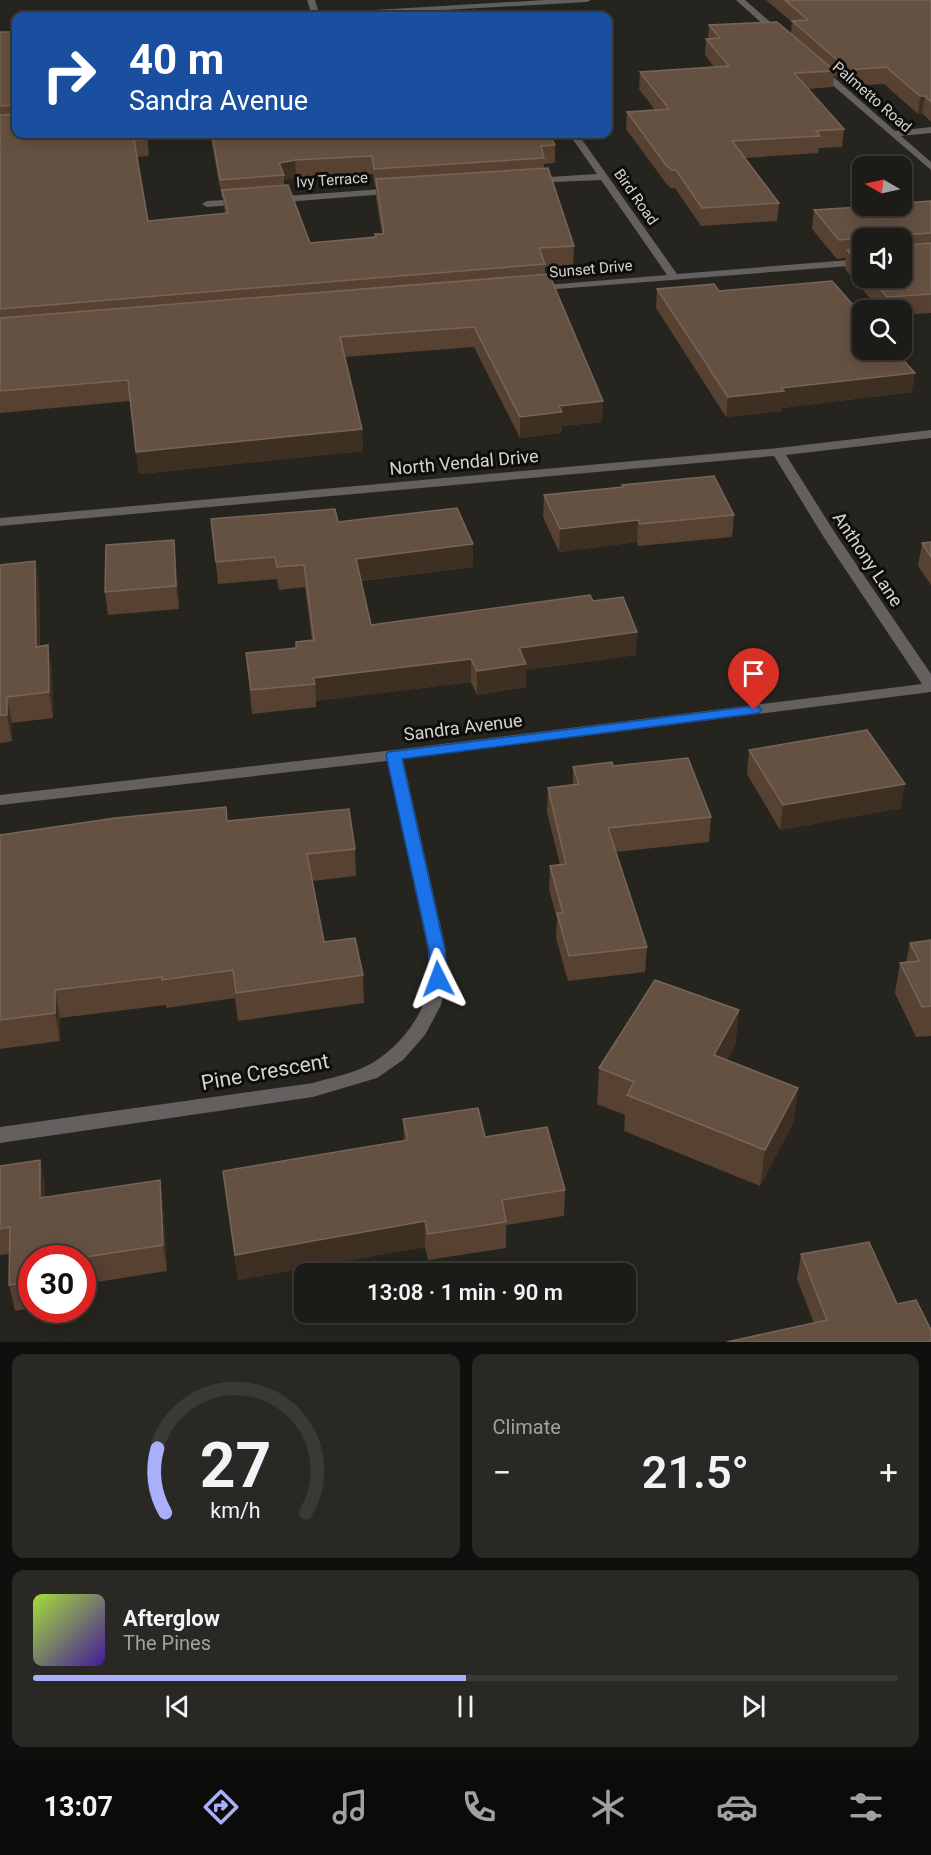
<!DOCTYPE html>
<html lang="en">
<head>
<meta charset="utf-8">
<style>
  :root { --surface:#1c1b17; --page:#292824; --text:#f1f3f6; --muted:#a0a1a1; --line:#3a3936; --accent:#aaaffb }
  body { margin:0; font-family:Roboto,sans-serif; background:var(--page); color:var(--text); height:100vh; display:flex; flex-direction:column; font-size:22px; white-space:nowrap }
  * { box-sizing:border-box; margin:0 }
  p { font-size:20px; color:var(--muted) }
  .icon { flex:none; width:33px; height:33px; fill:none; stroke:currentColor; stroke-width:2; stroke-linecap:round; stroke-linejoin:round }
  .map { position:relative; height:1342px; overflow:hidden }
  .side { display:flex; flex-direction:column; gap:12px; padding:12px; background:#0f0f0d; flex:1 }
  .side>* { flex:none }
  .top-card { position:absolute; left:12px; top:12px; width:600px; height:126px; border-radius:12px; box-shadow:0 3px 15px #0003,0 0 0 2px var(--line); background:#1a4fa0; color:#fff; overflow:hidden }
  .needle { width:39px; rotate:279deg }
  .buttons { position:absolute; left:852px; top:156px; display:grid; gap:12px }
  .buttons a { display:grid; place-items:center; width:60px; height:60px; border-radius:12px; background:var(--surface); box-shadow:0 3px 15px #0003,0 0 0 2px var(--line); font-size:30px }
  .speed { position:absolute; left:18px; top:1245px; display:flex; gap:12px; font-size:30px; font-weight:700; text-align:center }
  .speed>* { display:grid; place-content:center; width:78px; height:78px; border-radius:50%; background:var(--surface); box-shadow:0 3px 15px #0003,0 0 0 2px var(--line); line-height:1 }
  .speed .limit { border:9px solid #d22; background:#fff; color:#111 }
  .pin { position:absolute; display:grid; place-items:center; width:51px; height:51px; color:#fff; margin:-62px -26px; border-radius:50% 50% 50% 0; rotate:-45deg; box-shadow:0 0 6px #0007 }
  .pin .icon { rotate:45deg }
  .me { position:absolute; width:66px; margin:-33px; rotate:357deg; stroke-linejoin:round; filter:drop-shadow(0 0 4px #0008) }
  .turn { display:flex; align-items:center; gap:21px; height:126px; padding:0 18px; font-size:27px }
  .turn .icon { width:78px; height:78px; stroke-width:2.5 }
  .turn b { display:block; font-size:42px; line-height:51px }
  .big { font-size:45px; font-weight:600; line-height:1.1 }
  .side .widget { flex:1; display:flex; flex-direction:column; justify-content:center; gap:9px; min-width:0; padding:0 21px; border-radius:12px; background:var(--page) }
  .side .dial { align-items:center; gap:0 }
  .dial svg { height:156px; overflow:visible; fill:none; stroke:var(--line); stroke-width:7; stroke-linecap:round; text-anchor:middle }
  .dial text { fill:var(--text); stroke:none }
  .song { display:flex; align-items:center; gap:18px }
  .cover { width:72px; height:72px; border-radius:9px; background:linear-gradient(135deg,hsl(80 70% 55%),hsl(260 70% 35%)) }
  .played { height:6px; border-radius:3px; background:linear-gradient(90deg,var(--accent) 50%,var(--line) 50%) }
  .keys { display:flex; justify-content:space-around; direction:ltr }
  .heat { display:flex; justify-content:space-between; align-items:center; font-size:33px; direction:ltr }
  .side .tiles { flex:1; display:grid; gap:12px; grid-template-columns:1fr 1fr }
  .widget:last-child { grid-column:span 2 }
  .trip { position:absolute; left:294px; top:1263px; width:342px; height:60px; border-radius:12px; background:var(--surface); box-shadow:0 3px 15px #0003,0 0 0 2px var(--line); font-weight:600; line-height:60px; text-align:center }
  .tabs { display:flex; height:96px; justify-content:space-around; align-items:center; background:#0b0b09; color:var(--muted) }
  .tabs .icon { width:42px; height:42px }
  .tabs .current { color:var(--accent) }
  .tabs b { font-size:27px; color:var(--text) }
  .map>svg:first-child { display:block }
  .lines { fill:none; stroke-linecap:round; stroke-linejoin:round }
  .lane { fill:#63605f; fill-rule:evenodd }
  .street { fill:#63605f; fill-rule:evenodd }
  .wall { fill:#574131; fill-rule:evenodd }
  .shaded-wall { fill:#3e2f23 }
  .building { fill:#655142; stroke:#766558; stroke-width:1.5 }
  .route { fill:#1a73e8; stroke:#114b97; stroke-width:1.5 }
  .labels { text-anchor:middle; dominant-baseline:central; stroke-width:6; stroke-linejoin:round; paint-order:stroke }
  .far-street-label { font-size:15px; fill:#d5d3d0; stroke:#0e0d0b }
  .street-label { font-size:18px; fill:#d5d3d0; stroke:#0e0d0b }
  .near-street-label { font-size:21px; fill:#d5d3d0; stroke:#0e0d0b }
</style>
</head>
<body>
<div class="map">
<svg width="931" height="1342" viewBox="0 0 931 1342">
  <rect width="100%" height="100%" fill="#25241f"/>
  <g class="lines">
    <polygon class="lane" points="307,0 315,0 320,16 312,16"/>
    <g class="street">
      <polygon points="545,0 591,0 587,2 338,16 301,16 305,14"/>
      <polygon points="736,0 745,0 783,33 783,37 777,37"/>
      <polygon points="815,66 821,66 895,131 931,127 931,133 901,136 931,162 931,170 815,70"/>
      <polygon points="569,134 578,134 677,274 862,259 862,265 531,291 530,289 535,286 667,275 601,180 530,183 528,181 533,178 597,174"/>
      <polygon points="396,188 401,191 399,193 273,203 268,200 273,197"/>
      <polygon points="243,199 247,200 247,204 207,207 202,204 207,201"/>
      <path d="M931,430V438L786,455L837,536L931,674V692L403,759L446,950L447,979L441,1005L425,1035L403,1060L377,1078L313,1097L0,1143V1127L313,1083C329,1078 347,1075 362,1068C387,1058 413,1030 423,1005C430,988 429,969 428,950L387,761L0,805V795L394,750L922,684L823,536L774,456L0,526V518L778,448Z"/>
    </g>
  </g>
  <g class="wall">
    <polygon points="766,0 931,0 931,122 922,113 918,114 884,84 847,86 834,75 833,87 808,89 844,129 842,147 819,148 818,153 745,158 779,203 777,221 701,226 675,188 670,188 665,182 626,129 627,112 655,110 639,89 640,72 714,67 705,55 706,39 708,39 709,25 791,33 792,22"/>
    <path d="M0,32L147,134L149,156L137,157L148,221L225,214L223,198H222L210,134H549L555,145V163L544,164V168L574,246L573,265L545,267V274L603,401L602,422L562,426L561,433L520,438L474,347L345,357L362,429L363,451L139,474L130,401L0,413ZM373,174L375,187H376V198L382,234L376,237L310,243L284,186V180L296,178Z"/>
    <path d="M931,201V313L902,315V310H880L845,269L846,258L837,259L812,229L814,210ZM862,238H902V278H862Z"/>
    <polygon points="657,289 719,291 912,392 782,408 782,411 726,417 656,308"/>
    <polygon points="622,485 734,515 732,537 638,546 637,542 559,552 543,517 544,495 622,487"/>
    <polygon points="211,519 338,522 473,544 473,567 361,581 371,625 593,601 636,655 526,670 526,687 477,695 471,682 316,701 316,707 252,714 246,653 296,648 312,640 305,587 279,590 277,579 218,584"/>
    <polygon points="931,542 931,585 918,566 922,543"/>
    <polygon points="35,561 39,586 40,646 48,645 52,671 53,718 12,723 12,741 0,743 0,565"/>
    <polygon points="176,562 179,609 108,615 105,592"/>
    <polygon points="749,750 901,808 780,830 747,774"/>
    <polygon points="613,766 711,817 709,842 616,852 647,947 645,972 568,981 556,938 557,918 549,890 550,866 560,865 547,812 548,788 573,785 573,767"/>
    <polygon points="227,821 355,849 356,876 312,881 324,942 363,975 364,1003 238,1021 235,998 166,1008 166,1005 60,1018 60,1041 0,1049 0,835"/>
    <polygon points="931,940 931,1036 916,1037 895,993 900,963 906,962 910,943"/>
    <polygon points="739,1010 735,1046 727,1060 798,1088 793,1123 760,1186 624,1131 625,1115 597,1104 599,1068"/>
    <polygon points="403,1119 485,1137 565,1190 564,1216 506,1225 506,1248 428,1260 425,1247 238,1280 223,1171 404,1141"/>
    <polygon points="40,1160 45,1186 45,1197 160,1180 163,1206 167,1271 84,1284 85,1299 82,1300 82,1258 32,1258 32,1308 15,1311 9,1285 10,1254 0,1255 0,1166"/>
    <polygon points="801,1254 897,1304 814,1323 797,1279"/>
  </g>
  <g class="shaded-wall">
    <polygon points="920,96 925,96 922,113 918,114"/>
    <polygon points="295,160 296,178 284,180 284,175 279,163"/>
    <polygon points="915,373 912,392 782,408 782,411 726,417 728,397 781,388"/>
    <polygon points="603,401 602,422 562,426 561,433 520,438 520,417 559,406"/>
    <polygon points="362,429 363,451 139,474 136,452"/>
    <polygon points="638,520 637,542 559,552 560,529"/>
    <polygon points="174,540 176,562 179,609 176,586"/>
    <polygon points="473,544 473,567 357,581 356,559"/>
    <polygon points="35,561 39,586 40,673 36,647"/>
    <polygon points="637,632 636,655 526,670 526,687 477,695 477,671 519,648"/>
    <polygon points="48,645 52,671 53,718 49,692"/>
    <polygon points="471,659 471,682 316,701 315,684 313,678"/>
    <polygon points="7,697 12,723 12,741 7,715"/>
    <polygon points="905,784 901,808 780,830 783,805"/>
    <polygon points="55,990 60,1018 60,1041 55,1013"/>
    <polygon points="739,1010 735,1046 710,1091 714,1055"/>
    <polygon points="798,1088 793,1123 760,1186 765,1150"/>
    <polygon points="40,1160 45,1186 45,1223 40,1198"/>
    <polygon points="160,1180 163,1206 167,1271 163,1245"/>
    <polygon points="425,1221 425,1247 238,1280 235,1255"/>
    <polygon points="82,1275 84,1284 85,1299 82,1287"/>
  </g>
  <g class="building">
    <polygon points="785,0 931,0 931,102 925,96 920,96 886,67 849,70 792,21 808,20"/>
    <polygon points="343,14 345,16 297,16"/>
    <polygon points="777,22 835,71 794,73 844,129 816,131 820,136 732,141 779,203 702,208 676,170 671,170 666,165 627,112 669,109 640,72 729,66 706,39 720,38 709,25"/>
    <polygon points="0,32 16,32 16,134 147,134 147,139 134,140 148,221 228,213 222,190 288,185 310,243 376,237 375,234 384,234 376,179 548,168 574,246 539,248 545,264 0,309 0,115 15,114 15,105 0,106"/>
    <polygon points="212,134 549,134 555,145 541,146 544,158 374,169 372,156 295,160 279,163 284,175 220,180"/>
    <polygon points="931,201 931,233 904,235 902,243 905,245 931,243 931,294 887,297 871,278 902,278 902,238 862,238 839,240 814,210 875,206 902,206 902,203"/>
    <polygon points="862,248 862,268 847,250"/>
    <polygon points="549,274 603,401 559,406 562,412 520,417 474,327 340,337 362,429 136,452 128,380 0,391 0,318"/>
    <polygon points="832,281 862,315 862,350 894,350 915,373 781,388 784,391 728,397 657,289 714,284 719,291"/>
    <polygon points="714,476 734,515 640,524 638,520 560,529 544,495 623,487 622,485"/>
    <polygon points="457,508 473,544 356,559 371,625 590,595 593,601 623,597 637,632 519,648 526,664 477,671 471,659 313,678 315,684 251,690 246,653 296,648 296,642 314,640 304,565 277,567 275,557 216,562 211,519 335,509 338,522"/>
    <polygon points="174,540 176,586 105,592 106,545"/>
    <polygon points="931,542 931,557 922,543"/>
    <polygon points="35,561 36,647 48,645 49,692 7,697 7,715 0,715 0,565"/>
    <polygon points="867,730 905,784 783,805 749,750"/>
    <polygon points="688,758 711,817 608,828 647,947 569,956 557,913 563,913 550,866 566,864 548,788 579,784 573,767 612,762 613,766"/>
    <polygon points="226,807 227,821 349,809 355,849 307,854 324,942 355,938 363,975 236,993 233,970 162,980 162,977 55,990 55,1013 0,1020 0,835 115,818"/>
    <polygon points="931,940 931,1006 922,1007 900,963 919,961 910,943"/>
    <polygon points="655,980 739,1010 714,1055 798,1088 765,1150 627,1095 634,1082 599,1068"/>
    <polygon points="478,1108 485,1137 547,1127 565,1190 502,1200 506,1222 428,1234 425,1221 235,1255 223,1171 408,1140 403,1119"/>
    <polygon points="40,1160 40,1198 160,1180 163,1245 79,1258 32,1258 32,1281 9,1285 10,1227 0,1229 0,1166"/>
    <polygon points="869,1242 897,1304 916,1300 931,1330 931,1342 727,1342 827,1320 801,1254"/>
  </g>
  <polygon class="route" points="754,706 759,707 761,710 759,713 402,759 445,950 447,979 444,983 433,983 430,979 429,950 386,755 388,752"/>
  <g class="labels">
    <g class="far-street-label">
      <text transform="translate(872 97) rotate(41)">Palmetto Road</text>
      <text transform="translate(332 180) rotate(-4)">Ivy Terrace</text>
      <text transform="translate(636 197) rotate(55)">Bird Road</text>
      <text transform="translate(591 269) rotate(-5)">Sunset Drive</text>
    </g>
    <g class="street-label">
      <text transform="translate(464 462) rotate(-5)">North Vendal Drive</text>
      <text transform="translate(868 559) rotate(56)">Anthony Lane</text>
      <text transform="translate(463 727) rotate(-7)">Sandra Avenue</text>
    </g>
    <g class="near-street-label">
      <text transform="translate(265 1072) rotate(-10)">Pine Crescent</text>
    </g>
  </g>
</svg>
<div class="buttons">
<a><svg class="needle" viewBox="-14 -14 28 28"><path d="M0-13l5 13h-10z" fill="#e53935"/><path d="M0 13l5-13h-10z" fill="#a0a1a1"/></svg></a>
<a><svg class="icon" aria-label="sound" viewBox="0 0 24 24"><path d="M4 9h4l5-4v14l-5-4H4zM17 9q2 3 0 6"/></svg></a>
<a><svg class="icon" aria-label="search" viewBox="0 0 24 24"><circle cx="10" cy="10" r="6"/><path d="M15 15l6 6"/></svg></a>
</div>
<div class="speed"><div class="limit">30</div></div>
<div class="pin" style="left:754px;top:710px;background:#d93025"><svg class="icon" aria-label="arrive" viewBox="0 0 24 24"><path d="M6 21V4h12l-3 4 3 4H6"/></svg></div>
<svg class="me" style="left:438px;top:979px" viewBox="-20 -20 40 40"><path d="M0-17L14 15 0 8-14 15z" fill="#1a73e8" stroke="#fff" stroke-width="4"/></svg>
<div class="trip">13:08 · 1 min · 90 m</div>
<div class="top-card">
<div class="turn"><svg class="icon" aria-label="right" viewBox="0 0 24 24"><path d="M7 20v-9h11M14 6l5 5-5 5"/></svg><div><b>40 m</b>Sandra Avenue</div></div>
</div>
</div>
<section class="side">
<div class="tiles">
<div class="widget dial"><svg viewBox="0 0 100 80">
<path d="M14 69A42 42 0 1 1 86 69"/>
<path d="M14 69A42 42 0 0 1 10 36" stroke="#aaaffb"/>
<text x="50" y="56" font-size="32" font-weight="700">27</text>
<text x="50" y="72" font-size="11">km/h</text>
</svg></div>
<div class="widget"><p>Climate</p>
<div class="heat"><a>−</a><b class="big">21.5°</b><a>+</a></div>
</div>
<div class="widget">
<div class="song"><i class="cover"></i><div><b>Afterglow</b><p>The Pines</p></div></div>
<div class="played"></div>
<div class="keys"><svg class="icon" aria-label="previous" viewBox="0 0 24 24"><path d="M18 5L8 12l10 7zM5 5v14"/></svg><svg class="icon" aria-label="pause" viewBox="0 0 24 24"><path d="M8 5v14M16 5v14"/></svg><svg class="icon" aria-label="next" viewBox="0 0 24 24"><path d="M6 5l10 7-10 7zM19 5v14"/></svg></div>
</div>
</div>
</section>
<nav class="tabs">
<b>13:07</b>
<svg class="icon current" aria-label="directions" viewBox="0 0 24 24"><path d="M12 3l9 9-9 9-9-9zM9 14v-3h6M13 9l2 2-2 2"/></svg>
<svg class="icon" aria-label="music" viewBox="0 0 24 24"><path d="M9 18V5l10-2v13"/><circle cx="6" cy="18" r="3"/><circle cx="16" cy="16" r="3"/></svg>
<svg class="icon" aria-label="phone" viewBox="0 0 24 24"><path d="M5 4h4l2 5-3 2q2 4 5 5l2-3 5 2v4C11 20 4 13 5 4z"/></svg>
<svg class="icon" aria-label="climate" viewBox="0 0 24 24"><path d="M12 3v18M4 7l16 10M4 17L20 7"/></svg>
<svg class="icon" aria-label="car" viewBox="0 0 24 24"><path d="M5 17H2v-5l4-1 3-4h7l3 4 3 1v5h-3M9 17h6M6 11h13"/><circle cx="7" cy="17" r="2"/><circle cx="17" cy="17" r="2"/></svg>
<svg class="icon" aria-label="filters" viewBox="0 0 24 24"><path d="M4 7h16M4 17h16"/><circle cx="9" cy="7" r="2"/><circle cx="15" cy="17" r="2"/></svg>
</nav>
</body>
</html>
